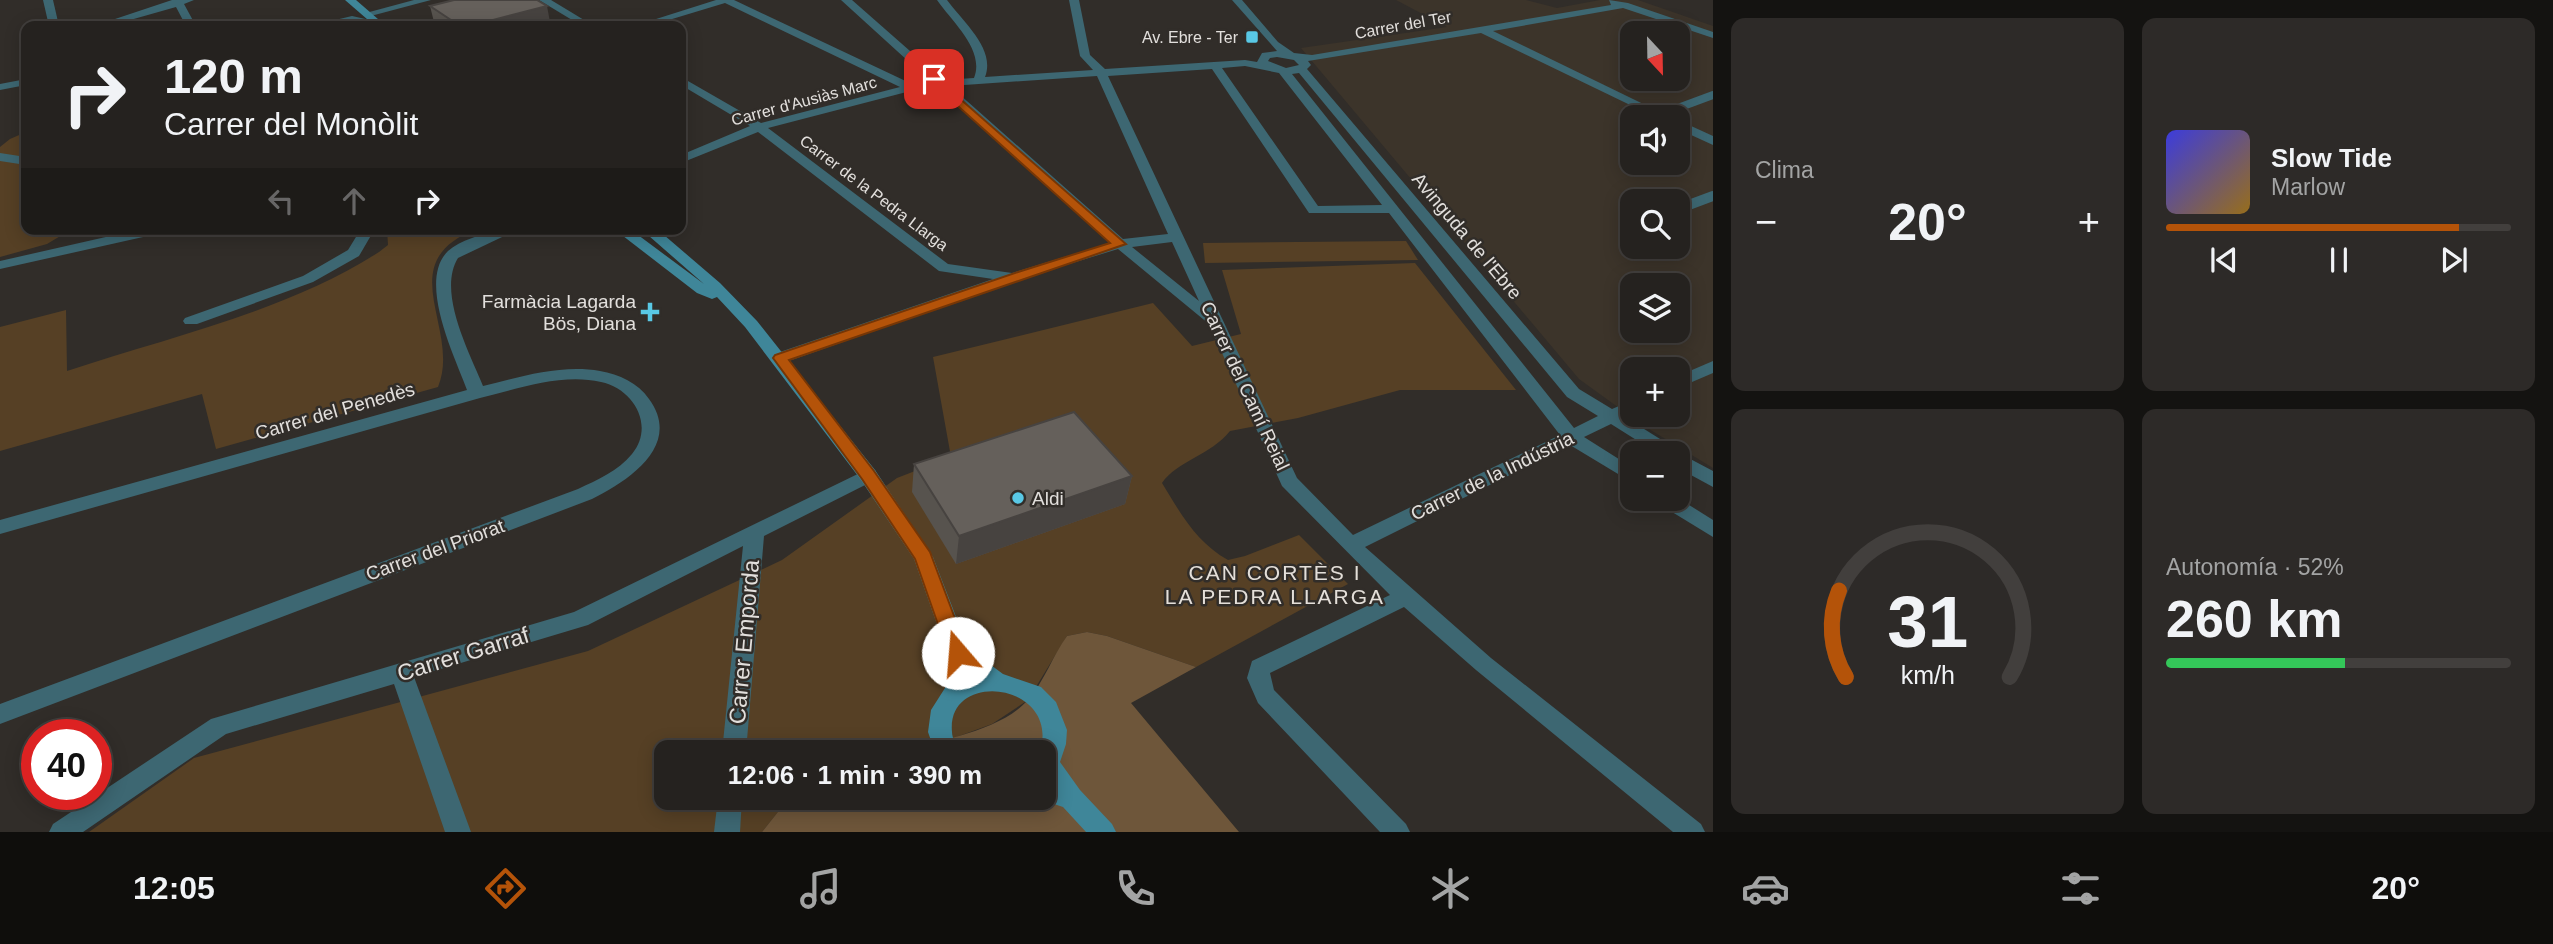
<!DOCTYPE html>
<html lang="es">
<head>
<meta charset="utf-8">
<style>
  :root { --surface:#25221f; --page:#2d2a28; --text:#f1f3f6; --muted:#a3a4a4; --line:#423f3d; --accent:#b45309 }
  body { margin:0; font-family:Helvetica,sans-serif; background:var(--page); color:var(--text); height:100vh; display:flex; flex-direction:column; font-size:26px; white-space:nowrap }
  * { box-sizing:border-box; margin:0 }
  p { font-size:23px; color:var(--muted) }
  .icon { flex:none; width:38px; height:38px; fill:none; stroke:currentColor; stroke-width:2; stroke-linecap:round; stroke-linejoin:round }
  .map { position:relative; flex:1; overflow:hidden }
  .panel { display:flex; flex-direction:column; gap:18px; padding:18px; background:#141311; width:840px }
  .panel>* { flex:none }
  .hud { position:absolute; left:21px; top:21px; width:665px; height:214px; border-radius:14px; box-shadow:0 4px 18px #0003,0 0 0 2px var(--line); background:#25221f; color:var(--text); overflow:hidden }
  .needle { width:46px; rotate:158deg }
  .fabs { position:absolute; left:1620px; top:21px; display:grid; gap:14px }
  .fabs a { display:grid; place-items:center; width:70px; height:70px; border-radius:14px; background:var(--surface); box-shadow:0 4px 18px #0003,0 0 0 2px var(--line); font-size:35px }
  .speed { position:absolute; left:21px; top:719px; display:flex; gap:14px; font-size:35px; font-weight:700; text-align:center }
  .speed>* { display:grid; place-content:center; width:91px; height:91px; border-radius:50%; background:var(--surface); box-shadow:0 4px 18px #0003,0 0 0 2px var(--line); line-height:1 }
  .speed .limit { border:10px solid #d22; background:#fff; color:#111 }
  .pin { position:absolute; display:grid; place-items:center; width:60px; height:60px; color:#fff; margin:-30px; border-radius:14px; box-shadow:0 4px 10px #0006 }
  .me { position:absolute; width:77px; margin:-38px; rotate:342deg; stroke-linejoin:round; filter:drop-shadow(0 0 5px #0008) }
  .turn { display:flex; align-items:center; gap:24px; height:147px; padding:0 28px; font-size:32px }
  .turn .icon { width:91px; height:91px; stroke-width:2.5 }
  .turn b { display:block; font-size:49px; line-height:60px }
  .lanes { display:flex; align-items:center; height:66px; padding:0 28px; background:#0003; justify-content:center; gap:35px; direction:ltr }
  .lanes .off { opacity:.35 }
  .big { font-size:52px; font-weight:800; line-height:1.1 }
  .panel .card { flex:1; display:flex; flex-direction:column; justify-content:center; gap:10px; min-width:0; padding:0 24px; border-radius:14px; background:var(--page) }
  .panel .dial { align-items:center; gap:0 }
  .dial svg { height:182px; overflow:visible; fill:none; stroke:var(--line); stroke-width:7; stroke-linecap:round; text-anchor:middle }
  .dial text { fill:var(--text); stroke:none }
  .song { display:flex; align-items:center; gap:21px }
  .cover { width:84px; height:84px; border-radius:10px; background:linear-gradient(135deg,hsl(240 70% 55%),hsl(40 70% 35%)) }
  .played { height:7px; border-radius:4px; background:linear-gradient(90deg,var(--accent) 85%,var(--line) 85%) }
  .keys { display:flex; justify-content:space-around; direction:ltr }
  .heat { display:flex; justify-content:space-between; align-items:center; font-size:38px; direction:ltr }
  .charge { height:10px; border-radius:5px; background:linear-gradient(90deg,#34c759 52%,var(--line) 0) }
  .panel .tiles { flex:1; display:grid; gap:18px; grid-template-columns:repeat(2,1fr) }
  .trip { position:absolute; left:654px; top:740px; width:402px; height:70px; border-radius:14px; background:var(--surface); box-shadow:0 4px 18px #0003,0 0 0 2px var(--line); font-weight:800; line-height:70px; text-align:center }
  .dock { display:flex; height:112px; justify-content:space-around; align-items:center; background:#0f0e0c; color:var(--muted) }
  .dock .icon { width:49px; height:49px }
  .dock .on { color:var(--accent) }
  .dock b { font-size:32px; color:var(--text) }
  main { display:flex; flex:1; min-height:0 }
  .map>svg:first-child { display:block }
  .built { fill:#3c342a; fill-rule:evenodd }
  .green { fill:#564025 }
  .forest { fill:#6e563a }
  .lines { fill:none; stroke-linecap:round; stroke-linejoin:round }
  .lane-far1 { stroke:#3d6772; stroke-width:8 }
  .lane { stroke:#3d6772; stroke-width:10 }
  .street { fill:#3d6772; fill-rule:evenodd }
  .secondary { fill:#3f8699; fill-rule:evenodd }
  .wall { fill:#57534e }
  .shaded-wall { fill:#474340 }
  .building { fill:#65605b; stroke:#474340; stroke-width:2 }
  .route { fill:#b45309; stroke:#753606; stroke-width:2 }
  .poi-dot { fill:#59c8e5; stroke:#312d29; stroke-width:2.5 }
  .labels { text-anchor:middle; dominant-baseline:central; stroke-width:5; stroke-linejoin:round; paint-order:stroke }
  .far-street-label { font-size:16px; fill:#e2dfdc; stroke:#312d29 }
  .far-poi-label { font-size:16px; fill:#e2dfdc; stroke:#312d29; text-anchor:end }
  .street-label { font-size:19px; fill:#e2dfdc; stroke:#312d29 }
  .poi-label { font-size:19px; fill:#e2dfdc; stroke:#312d29; text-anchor:end }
  .neighbourhood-label { font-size:21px; letter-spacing:2px; fill:#e4dfd9; stroke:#312d29 }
  .near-street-label { font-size:23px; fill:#e2dfdc; stroke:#312d29 }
</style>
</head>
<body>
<main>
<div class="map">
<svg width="1713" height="832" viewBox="0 0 1713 832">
  <rect width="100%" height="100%" fill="#312d29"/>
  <path class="built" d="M1396,0H1526L1557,8L1600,0H1638L1713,26V468L1644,426L1579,379L1301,48L1447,27ZM1633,33H1678V79H1633ZM1633,117H1678V163H1633ZM1633,201H1678V247H1633ZM1633,285H1678V331H1633ZM1633,369H1678V415H1633Z"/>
  <g class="green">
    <polygon points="26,132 26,229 72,229 47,244 0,257 0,147 10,139"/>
    <path d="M387,229H477C389,262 462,329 438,387L216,449L202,394L0,451V327L66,310L67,371C172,336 285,312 379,252L388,245Z"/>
    <polygon points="1406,241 1418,260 1205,263 1203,243"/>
    <path d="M1415,263L1516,390H1400L1298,418L1230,431C1211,455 1177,461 1162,483C1181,514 1196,542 1228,560L1245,556L1299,535L1348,584L1196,667L1107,636L1087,632L1067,636L1028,700L992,724L951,739L899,752H667V798H789L762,832H89L194,758L588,651L782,560L897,478L951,457L933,357L1153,303L1192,346L1241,334L1222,270Z"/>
  </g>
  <path class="forest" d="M1087,632L1107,636L1196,667L1131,703L1239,832H762L789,798H1045V752H899C938,740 999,732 1028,700C1044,682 1053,655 1067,636Z"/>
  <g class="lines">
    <polyline class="lane-far1" points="1659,115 1713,95"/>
    <polyline class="lane" points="1678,209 1713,196"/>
    <g class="street">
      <polygon points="43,0 53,0 59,26 49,26"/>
      <polygon points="172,0 194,0 184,4 196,26 186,26 176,7 109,26 94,26"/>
      <polygon points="414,0 431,0 367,17 362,14"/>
      <polygon points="539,0 551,0 594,26 582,26"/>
      <path d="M716,0H734L912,84L930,81L841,0H852L943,80L974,78C985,50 953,23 937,0H947C963,22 996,49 985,77L1093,70L1080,56L1069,0H1079L1090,55L1105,69L1245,60L1257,62L1262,53L1277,51L1232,0H1242L1278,42L1294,53L1312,55L1611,5L1609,0L1628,3L1713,32V38L1623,8L1493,31L1670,117H1655L1481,33L1308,61L1311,65L1307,69L1579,389L1612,409L1633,400V413L1625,417L1676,449L1679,453L1713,471V487L1678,468V453H1657L1611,424L1584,437L1633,468V483L1570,445L1365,547L1491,658L1701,824L1705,832H1673L1476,670L1404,607L1270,673L1274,690L1406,824L1410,832H1380L1258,703L1247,678L1252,661L1390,595L1282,486L1209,324L1118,249L1027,277L786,362H774L772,358L774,354L993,279L939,271L758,132L681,163V155L750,126L681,85V77L761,123L900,87L725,3L649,26H634ZM1277,57L1294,60L1299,65L1286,68L1268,61L1270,58ZM1245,66L1279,73L1382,205L1318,206L1222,68ZM1212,69L1309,213H1389L1560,435L1353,535L1297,478L1108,76ZM1299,73L1567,397L1598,416L1574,428L1292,74ZM1097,76L1168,234L1123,239L950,86ZM937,87L1110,243L1012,273L948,264L768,128L922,88ZM1172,242L1199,301L1132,247Z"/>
      <polygon points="352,16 370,20 378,26 366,26 352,22 310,26"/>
      <polygon points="26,79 26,85 0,90 0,84"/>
      <polygon points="1678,120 1713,136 1713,145 1678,129"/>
      <polygon points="0,153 26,157 26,165 0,161"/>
      <polygon points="141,229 168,229 161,233 0,269 0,261"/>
      <polygon points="357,229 371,229 373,232 359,256 313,282 197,324 185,324 183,321 185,318 303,276 348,250 359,232"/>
      <path d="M497,229H519L458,258C437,292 469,352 483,386C520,377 561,364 600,371C619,374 638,383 649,399C683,445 628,481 592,499L0,724V704L578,489C597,480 618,471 632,454C655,426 634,389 601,382C561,373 518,389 480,398L0,534V520L467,390C455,357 417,281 448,251C460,240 482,235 497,229Z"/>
      <polygon points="1713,361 1713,373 1678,388 1678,376"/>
      <polygon points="868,469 875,470 877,475 875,480 764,536 746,752 722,752 743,546 588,625 414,677 471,832 445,832 394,684 226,734 83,832 49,832 53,824 211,719 574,612"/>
      <polygon points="1678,498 1713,520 1713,537 1659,504 1656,499"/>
      <polygon points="718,798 742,798 740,832 714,832"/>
    </g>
    <g class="secondary">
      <polygon points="345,0 356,0 386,26 375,26"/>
      <path d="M614,229H630L704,284L641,229H657L720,283L757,321L875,470L933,557L968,648L1003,674L1041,687L1056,702L1067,730L1066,744L1060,762L1080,790L1112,824L1116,832H1086L1063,807L1036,798H1045V752H1040C1061,682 946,669 952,732C952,739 957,746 959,752H935L928,732L931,710L945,688L947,653L914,559L861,480L745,327L717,297L712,299L697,293Z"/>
    </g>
  </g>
  <g class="wall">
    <polygon points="430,6 550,22 535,26 440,26 434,22"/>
    <polygon points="914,464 1132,476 1125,504 956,564 912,492"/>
  </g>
  <g class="shaded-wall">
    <polygon points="547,6 550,22 535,26 470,26"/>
    <polygon points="1132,476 1125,504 956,564 959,536"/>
  </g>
  <g class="building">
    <polygon points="454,0 537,0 547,6 470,26 460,26 430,6"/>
    <polygon points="1074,412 1132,476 959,536 914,464"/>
  </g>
  <polygon class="route" points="934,76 1126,244 789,360 874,471 930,552 968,653 966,659 958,662 951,659 948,653 915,559 862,479 773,358 775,355 1018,272 1110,243 930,81 929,79"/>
  <g class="poi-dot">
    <rect x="1245" y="30" width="14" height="14" rx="3.5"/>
    <path d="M646.5 301.5h7v7h7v7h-7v7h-7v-7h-7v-7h7z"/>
    <circle cx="1018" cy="498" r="7"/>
  </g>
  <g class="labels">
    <g class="far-street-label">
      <text transform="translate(1403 25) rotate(-10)">Carrer del Ter</text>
      <text transform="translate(804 101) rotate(-15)">Carrer d'Ausiàs Marc</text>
      <text transform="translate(874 193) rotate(37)">Carrer de la Pedra Llarga</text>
    </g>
    <g class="far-poi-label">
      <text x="1238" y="37">Av. Ebre - Ter</text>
    </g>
    <g class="street-label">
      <text transform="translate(1467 236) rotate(50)">Avinguda de l'Ebre</text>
      <text transform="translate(1245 386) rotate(65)">Carrer del Camí Reial</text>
      <text transform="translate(335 411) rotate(-16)">Carrer del Penedès</text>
      <text transform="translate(1492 476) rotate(-26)">Carrer de la Indústria</text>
      <text transform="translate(435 550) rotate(-20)">Carrer del Priorat</text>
    </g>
    <g class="poi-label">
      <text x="636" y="301">Farmàcia Lagarda<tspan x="636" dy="22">Bös, Diana</tspan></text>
      <text x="1032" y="498" text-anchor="start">Aldi</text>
    </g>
    <g class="neighbourhood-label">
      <text x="1275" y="572">CAN CORTÈS I<tspan x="1275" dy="24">LA PEDRA LLARGA</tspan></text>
    </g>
    <g class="near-street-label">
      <text transform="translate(744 642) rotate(-85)">Carrer Emporda</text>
      <text transform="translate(463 654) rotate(-17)">Carrer Garraf</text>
    </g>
  </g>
</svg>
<div class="fabs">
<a><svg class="needle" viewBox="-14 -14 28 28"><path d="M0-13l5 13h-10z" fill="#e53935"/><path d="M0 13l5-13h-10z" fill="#a3a4a4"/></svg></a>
<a><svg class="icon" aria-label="sound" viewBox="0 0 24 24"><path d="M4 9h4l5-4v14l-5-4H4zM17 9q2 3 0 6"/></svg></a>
<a><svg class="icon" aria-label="search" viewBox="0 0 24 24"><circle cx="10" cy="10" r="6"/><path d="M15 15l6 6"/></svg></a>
<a><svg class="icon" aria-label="layers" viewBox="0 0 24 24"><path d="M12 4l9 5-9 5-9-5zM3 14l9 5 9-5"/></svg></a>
<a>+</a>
<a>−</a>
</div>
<div class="speed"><div class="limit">40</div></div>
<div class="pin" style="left:934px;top:79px;background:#d93025"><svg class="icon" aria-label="arrive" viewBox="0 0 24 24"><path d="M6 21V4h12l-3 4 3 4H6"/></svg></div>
<svg class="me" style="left:958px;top:653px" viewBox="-20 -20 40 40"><circle r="19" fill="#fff"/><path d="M0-13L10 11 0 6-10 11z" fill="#b45309"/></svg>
<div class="trip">12:06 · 1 min · 390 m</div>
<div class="hud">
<div class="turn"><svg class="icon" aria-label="right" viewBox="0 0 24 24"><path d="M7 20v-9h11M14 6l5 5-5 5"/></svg><div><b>120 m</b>Carrer del Monòlit</div></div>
<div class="lanes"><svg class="icon off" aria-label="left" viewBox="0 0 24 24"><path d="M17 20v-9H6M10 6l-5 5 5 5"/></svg><svg class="icon off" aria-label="ahead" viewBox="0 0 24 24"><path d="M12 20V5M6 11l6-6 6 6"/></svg><svg class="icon" aria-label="right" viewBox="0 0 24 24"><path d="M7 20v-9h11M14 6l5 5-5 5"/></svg></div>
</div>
</div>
<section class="panel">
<div class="tiles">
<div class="card"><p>Clima</p>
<div class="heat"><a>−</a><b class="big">20°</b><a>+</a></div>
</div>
<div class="card">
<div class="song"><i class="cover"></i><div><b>Slow Tide</b><p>Marlow</p></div></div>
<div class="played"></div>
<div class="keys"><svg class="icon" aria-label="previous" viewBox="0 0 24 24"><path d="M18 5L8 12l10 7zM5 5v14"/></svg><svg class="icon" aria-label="pause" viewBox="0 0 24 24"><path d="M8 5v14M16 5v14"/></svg><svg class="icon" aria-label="next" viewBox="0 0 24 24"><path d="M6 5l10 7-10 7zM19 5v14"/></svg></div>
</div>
<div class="card dial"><svg viewBox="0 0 100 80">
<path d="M14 69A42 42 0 1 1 86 69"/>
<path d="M14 69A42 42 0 0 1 11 31" stroke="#b45309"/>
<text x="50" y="56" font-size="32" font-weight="700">31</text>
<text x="50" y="72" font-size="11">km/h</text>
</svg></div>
<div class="card"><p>Autonomía · 52%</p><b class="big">260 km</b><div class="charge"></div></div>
</div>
</section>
</main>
<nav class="dock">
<b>12:05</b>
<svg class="icon on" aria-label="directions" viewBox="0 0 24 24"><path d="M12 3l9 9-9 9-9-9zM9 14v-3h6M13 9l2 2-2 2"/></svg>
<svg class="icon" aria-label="music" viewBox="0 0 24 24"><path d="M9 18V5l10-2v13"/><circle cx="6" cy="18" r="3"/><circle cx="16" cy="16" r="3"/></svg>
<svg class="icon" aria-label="phone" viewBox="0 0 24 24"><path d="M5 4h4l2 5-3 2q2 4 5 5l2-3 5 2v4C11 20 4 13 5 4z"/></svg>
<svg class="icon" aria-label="climate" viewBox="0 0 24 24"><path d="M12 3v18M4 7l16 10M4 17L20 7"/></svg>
<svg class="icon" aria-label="car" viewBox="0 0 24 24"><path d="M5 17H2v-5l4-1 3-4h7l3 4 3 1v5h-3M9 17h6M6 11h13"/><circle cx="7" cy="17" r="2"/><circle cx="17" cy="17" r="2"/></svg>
<svg class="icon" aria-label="filters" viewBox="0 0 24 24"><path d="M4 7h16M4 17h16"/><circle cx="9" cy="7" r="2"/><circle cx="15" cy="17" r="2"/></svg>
<b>20°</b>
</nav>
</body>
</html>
